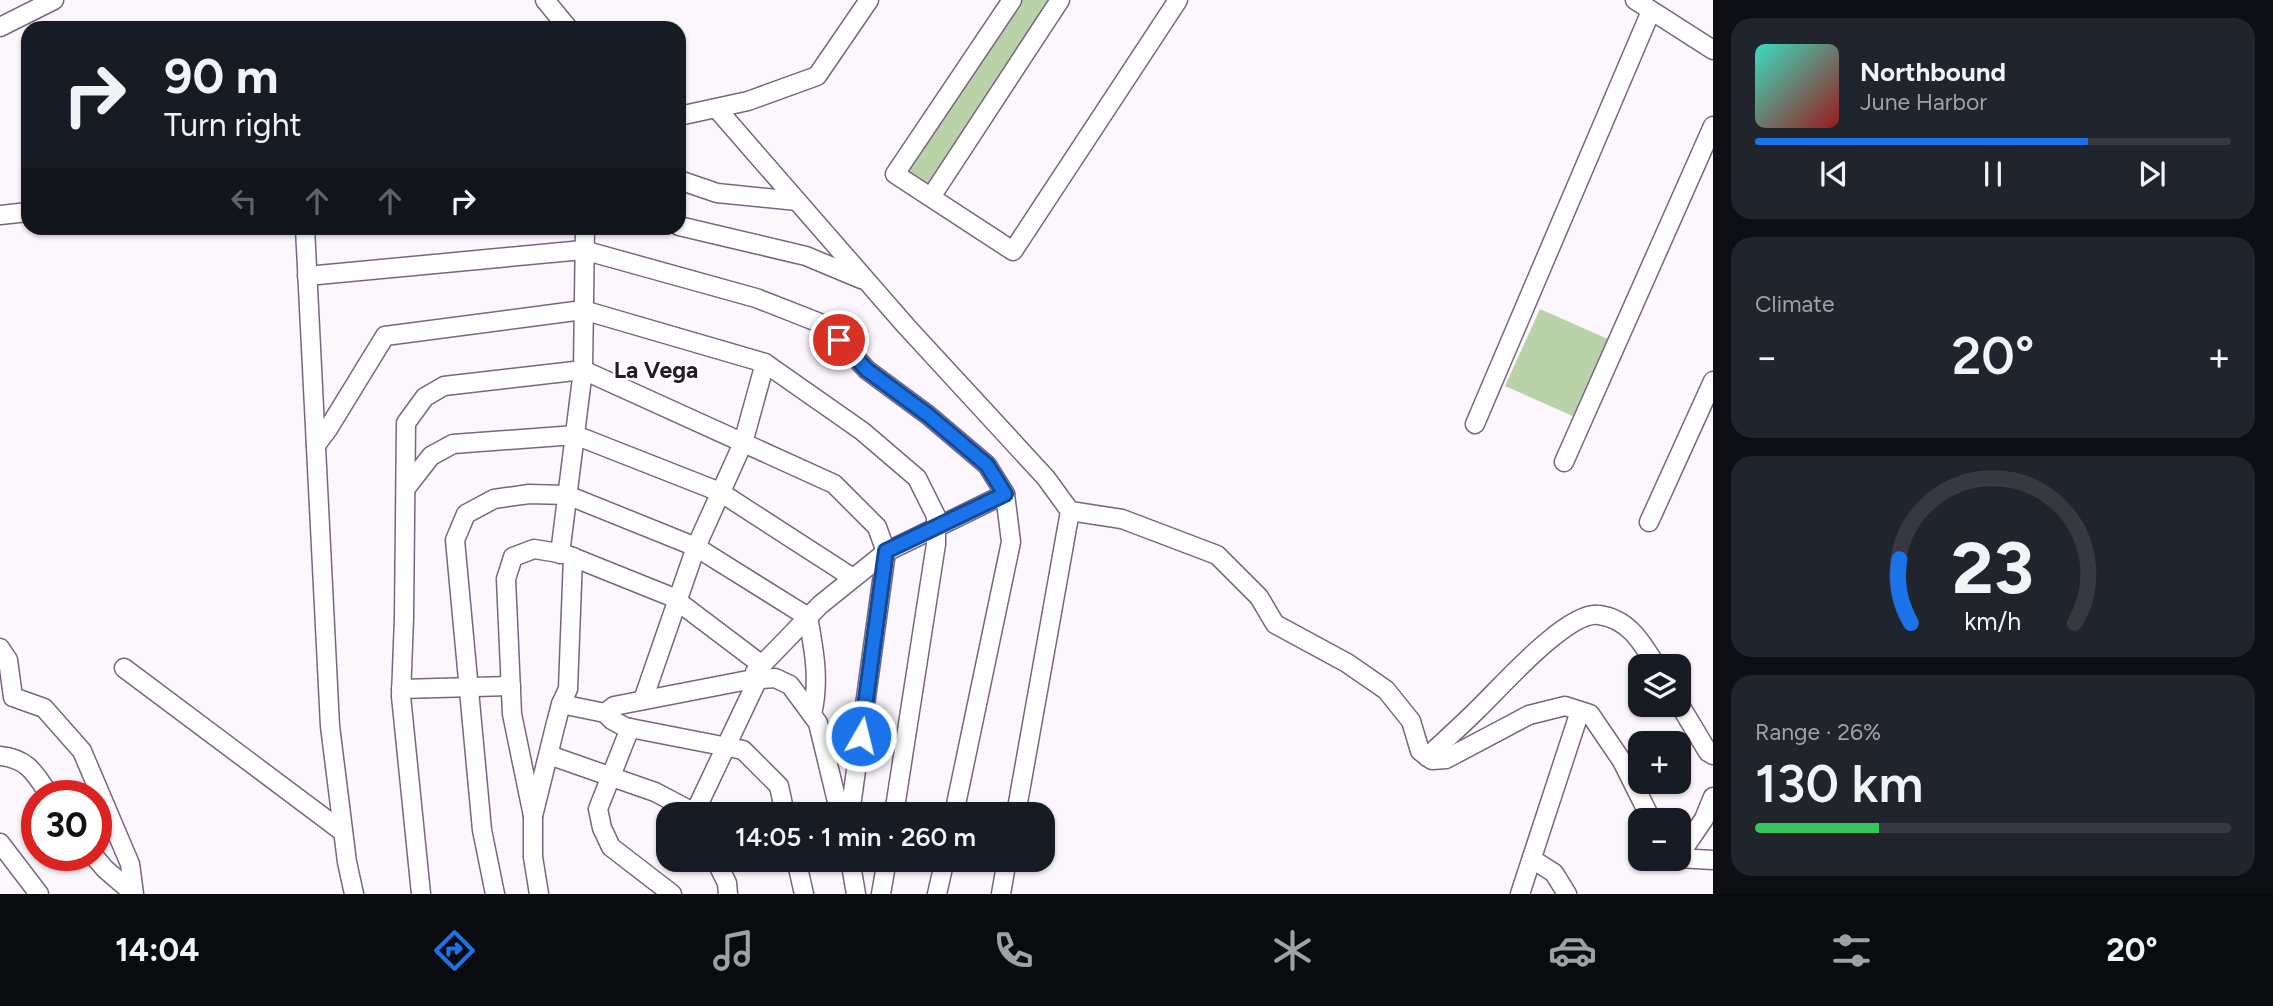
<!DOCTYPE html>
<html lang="en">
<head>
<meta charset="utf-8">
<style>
  :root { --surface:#171b24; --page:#20242c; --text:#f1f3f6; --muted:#9ea1a6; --line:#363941; --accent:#1a73e8 }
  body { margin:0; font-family:Figtree,sans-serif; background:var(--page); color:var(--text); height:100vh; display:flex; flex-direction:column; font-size:26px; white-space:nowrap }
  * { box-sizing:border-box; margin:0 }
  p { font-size:23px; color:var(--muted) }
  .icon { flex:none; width:38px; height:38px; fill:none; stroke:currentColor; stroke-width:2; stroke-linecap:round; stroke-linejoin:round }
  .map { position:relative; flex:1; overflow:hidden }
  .sheet { display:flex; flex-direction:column; gap:18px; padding:18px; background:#0d0f14; width:560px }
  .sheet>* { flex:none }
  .banner { position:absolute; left:21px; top:21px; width:665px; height:214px; border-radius:21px; box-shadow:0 2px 5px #0004; background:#171b24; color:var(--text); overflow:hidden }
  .controls { position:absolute; left:1628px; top:654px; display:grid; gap:14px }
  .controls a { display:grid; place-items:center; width:63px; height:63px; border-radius:14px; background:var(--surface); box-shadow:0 2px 5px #0004; font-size:35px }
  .speed { position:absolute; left:21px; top:780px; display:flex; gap:14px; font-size:35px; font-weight:700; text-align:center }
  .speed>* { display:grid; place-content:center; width:91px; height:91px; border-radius:50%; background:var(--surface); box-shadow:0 2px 5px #0004; line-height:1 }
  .speed .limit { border:10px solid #d22; background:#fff; color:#111 }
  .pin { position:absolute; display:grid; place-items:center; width:60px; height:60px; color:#fff; margin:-30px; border:4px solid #fff; border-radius:50%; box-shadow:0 2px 7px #0007 }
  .me { position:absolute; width:77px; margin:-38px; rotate:8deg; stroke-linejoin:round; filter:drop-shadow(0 0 5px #0008) }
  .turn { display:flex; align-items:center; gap:24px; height:147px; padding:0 28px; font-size:32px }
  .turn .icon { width:91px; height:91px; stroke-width:2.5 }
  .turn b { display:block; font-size:49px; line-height:60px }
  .lanes { display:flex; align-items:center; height:66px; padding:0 28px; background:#0003; justify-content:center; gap:35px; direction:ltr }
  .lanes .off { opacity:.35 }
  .big { font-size:52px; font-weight:600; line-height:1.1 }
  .sheet .card { flex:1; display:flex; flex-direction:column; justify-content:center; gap:10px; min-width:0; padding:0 24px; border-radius:21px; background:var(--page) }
  .sheet .dial { align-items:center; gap:0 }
  .dial svg { height:182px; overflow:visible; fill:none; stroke:var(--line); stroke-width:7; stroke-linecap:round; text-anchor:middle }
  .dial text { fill:var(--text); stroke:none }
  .song { display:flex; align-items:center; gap:21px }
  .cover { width:84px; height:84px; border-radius:10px; background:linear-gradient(135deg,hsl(170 70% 55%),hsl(0 70% 35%)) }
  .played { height:7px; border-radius:4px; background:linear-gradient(90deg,var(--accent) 70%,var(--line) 70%) }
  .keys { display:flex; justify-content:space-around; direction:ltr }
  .heat { display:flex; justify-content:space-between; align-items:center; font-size:38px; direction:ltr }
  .charge { height:10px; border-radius:5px; background:linear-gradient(90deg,#34c759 26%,var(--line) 0) }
  .trip { position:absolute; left:656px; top:802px; width:399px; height:70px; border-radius:21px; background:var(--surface); box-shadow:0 2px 5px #0004; font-weight:600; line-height:70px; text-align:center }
  .menu { display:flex; height:112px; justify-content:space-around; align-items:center; background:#090b0e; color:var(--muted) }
  .menu .icon { width:49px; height:49px }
  .menu .on { color:var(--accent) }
  .menu b { font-size:32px; color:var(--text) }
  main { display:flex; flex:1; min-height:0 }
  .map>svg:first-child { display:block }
  .green { fill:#b9d2a8 }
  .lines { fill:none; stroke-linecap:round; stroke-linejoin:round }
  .street-casing { stroke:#796580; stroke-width:21 }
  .street { stroke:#fff; stroke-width:18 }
  .route-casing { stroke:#114b97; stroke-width:18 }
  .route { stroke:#1a73e8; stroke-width:12 }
  .labels { text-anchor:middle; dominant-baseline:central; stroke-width:5; stroke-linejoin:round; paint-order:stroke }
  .quarter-label { font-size:23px; font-weight:bold; fill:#221a25; stroke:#fff }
</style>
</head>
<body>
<main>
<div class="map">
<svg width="1713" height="894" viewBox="0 0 1713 894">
  <rect width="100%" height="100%" fill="#fcf7fd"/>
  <g class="green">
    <polygon points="1018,0 1054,0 929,190 906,171"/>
    <polygon points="1540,309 1610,340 1575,417 1505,386"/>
  </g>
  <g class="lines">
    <g class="street-casing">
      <g id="street">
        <polyline points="545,0 568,28"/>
        <polyline points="1012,0 895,174 1013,251 1178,0"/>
        <polyline points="1635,0 1713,50"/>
        <polyline points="0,27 54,0"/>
        <polyline points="717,109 906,326 1046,478 1070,511 1016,814"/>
        <polyline points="679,116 748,101 817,76 869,0"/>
        <polyline points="679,180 717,193 797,201"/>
        <polyline points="931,197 1060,0"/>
        <polyline points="0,215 28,212"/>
        <polyline points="679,226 806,256 861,279"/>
        <polyline points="305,228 330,726 347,862 354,894"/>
        <polyline points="307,276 583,250 756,298 825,325 867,370 928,415 987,465 1005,494 1011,542 954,814"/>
        <polyline points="1475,424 1651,11"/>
        <polyline points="316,445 328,429 385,336 583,310 765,363 862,431 917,478 936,516 936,544 894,814"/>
        <polyline points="1564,462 1713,126"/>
        <polyline points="406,488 431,456 453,444 575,435 720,492 853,578"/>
        <polyline points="1070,511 1122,519 1217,555 1259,597 1275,624 1347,663 1386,690 1411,721 1420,751 1432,760 1446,759 1529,715 1565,706 1590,714 1622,761 1652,821"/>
        <polyline points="1649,522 1713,381"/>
        <polyline points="560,554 583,370 585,228"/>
        <polyline points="0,648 8,660 13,697 44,708 82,751 130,864 134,894"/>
        <polyline points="124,668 343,832"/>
        <polyline points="755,672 820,605 886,552 1005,494"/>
        <polyline points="401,689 511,686"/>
        <polyline points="643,700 696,547 743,443 765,363"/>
        <polyline points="1678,702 1708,752 1713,755"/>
        <polyline points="561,704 605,713"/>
        <polyline points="630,728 598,809 602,828 611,847 672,894"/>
        <polyline points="549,755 655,792 695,813"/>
        <path d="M0,756C29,759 35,774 50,796"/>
        <path d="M1427,757C1444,741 1462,725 1478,709C1501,687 1568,610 1599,615C1629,619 1642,643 1657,667"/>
        <polyline points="694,814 758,679"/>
        <polyline points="785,814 779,786 743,750 625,727 612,720 605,713 614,706 748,680 775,678 790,685 818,723 840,814"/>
        <polyline points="533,816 512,714 506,579 513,557 534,549 565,554 672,597 762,665"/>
        <polyline points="0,843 39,894"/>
        <polyline points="94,856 105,869 133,893"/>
        <polyline points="1678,857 1704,819 1713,797"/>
        <polyline points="1678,858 1713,860"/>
        <polyline points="715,859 727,883 728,894"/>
        <polyline points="796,859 804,894"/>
        <polyline points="850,859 856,894"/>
        <polyline points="1532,859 1554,873 1567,894"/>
        <polyline points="421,894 401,696 404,618 406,423 425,397 444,386 583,370 834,484 877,527 886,552 850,814"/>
        <path d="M495,894L482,830L455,540L466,514L494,499L529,494L567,495L696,547L808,617C814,650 820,681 812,714"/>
        <polyline points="539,894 533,857 533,816 555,727 561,704 568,689 573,557"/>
        <polyline points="881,894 887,859"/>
        <polyline points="937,894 945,859"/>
        <polyline points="1001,894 1007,859"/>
        <polyline points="1520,894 1580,711"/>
      </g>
    </g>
    <use href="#street" class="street"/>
  </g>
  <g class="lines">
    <g class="route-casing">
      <polyline id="route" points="839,340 867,370 928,415 987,465 1005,494 886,551 861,736"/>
    </g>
    <use href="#route" class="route"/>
  </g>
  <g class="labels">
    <g class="quarter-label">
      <text x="656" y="370">La Vega</text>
    </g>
  </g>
</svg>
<div class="controls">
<a><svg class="icon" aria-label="layers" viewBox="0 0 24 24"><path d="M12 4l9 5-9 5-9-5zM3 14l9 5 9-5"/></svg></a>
<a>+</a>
<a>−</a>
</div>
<div class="speed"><div class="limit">30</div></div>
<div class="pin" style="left:839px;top:340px;background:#d93025"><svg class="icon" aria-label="arrive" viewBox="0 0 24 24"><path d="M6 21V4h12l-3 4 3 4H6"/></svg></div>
<svg class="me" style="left:861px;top:736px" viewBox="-20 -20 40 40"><circle r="17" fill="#1a73e8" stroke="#fff" stroke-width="3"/><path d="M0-11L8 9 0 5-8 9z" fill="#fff"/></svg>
<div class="trip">14:05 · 1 min · 260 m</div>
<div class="banner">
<div class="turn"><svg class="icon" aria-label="right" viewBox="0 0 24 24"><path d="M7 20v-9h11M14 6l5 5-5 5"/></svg><div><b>90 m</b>Turn right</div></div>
<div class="lanes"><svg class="icon off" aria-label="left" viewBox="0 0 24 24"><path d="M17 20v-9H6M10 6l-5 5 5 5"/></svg><svg class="icon off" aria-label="ahead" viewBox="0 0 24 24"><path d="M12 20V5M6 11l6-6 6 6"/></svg><svg class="icon off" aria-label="ahead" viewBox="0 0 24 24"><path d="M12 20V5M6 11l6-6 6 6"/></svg><svg class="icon" aria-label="right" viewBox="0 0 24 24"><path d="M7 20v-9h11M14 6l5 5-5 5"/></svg></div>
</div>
</div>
<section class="sheet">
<div class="card">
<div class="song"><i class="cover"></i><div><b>Northbound</b><p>June Harbor</p></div></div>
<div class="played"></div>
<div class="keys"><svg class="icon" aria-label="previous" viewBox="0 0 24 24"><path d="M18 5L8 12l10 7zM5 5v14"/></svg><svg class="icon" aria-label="pause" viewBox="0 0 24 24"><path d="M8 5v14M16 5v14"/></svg><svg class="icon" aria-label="next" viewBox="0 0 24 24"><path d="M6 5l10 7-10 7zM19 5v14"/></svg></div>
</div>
<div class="card"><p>Climate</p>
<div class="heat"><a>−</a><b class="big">20°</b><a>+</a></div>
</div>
<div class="card dial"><svg viewBox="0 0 100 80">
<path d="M14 69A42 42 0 1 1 86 69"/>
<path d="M14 69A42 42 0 0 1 9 41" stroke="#1a73e8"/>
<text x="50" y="56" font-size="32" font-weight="700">23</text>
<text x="50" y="72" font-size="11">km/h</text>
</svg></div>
<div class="card"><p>Range · 26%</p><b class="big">130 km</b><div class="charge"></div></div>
</section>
</main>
<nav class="menu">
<b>14:04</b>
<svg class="icon on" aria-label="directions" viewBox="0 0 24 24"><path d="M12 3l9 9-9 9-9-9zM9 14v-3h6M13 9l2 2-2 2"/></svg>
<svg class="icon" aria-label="music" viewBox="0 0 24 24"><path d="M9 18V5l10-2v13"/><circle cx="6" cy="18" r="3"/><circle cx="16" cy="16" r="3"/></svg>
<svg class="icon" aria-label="phone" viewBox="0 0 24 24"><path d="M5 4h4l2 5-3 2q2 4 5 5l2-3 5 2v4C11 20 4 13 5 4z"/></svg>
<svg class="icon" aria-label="climate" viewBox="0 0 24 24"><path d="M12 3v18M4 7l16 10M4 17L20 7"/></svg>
<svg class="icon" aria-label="car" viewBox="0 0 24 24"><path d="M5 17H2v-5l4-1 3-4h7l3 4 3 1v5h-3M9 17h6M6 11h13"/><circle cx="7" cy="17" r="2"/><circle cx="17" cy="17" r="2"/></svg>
<svg class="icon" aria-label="filters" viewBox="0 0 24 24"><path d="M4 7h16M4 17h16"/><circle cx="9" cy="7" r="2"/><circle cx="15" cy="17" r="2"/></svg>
<b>20°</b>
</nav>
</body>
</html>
